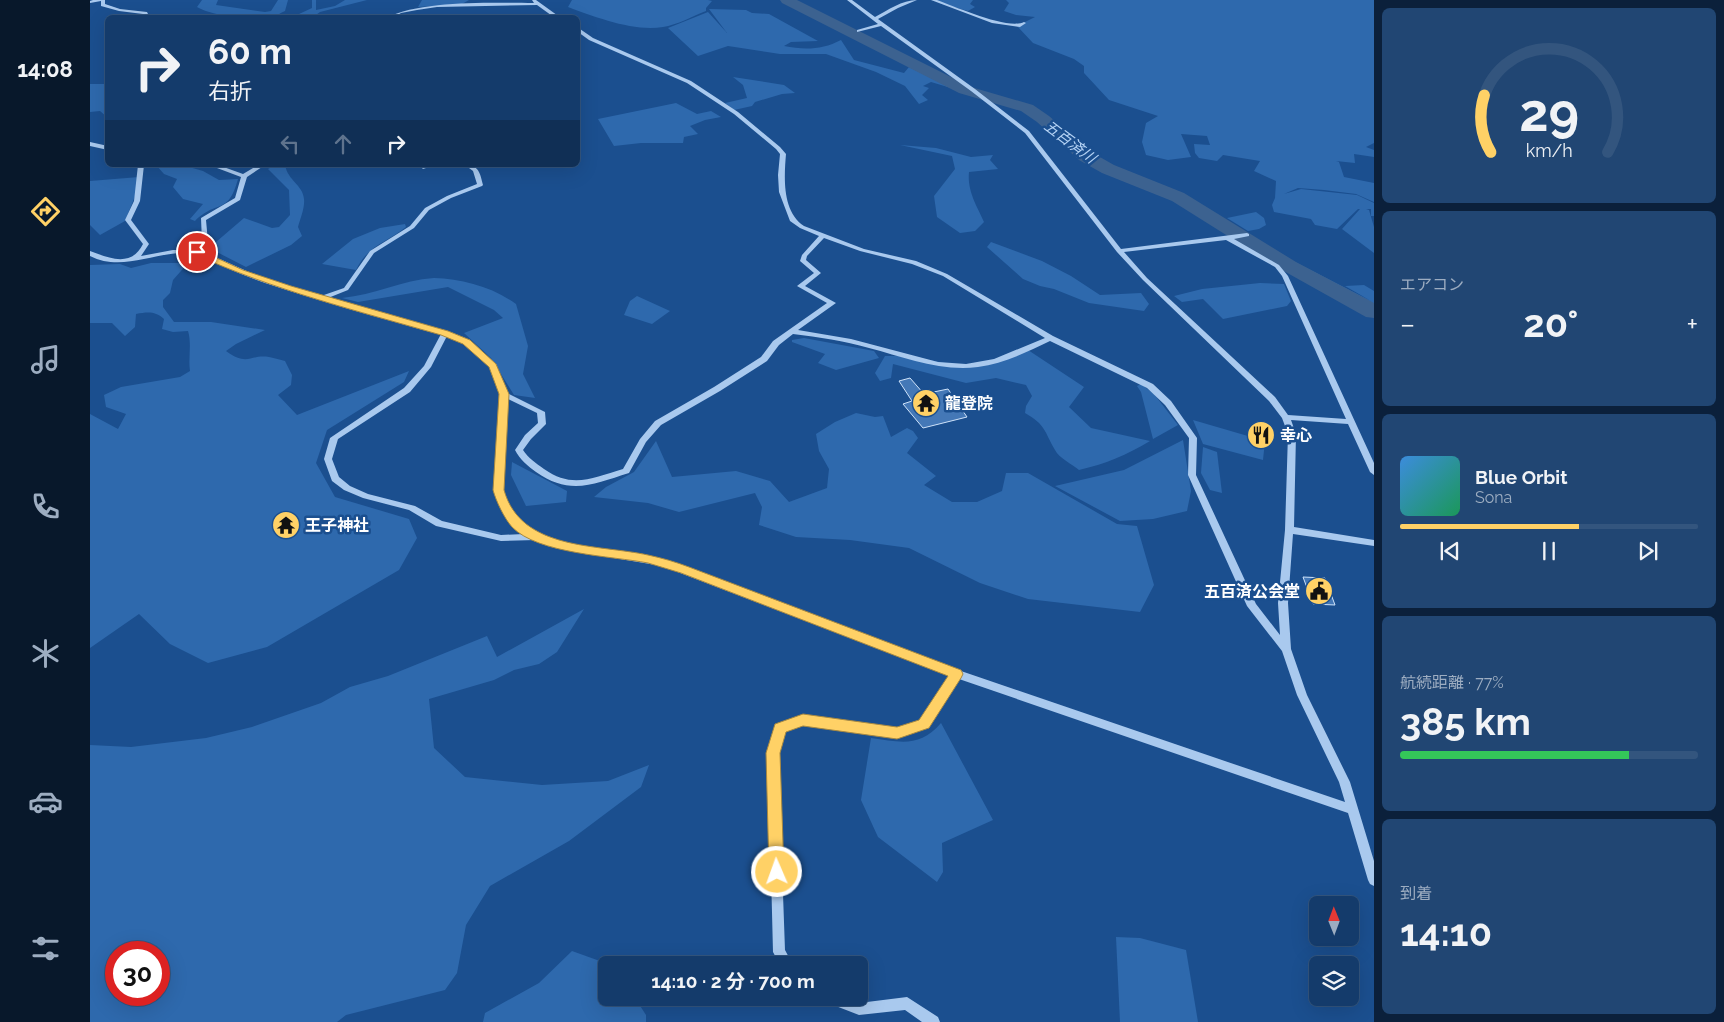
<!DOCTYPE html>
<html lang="ja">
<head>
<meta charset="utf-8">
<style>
  :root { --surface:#143b6b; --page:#214673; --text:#f1f3f6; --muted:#9dadc1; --line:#33557e; --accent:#ffd166 }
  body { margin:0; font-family:Raleway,"Noto Sans JP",sans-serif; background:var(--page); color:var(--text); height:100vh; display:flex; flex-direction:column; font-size:19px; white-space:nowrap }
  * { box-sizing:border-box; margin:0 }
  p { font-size:16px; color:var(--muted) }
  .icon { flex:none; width:28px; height:28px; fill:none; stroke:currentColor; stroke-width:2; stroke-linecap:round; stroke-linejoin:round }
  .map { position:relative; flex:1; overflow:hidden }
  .side { display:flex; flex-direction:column; gap:8px; padding:8px; background:#0b203b; width:350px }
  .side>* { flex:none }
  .hud { position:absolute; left:15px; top:15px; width:475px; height:152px; border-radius:8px; box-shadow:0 5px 20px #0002,0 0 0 1px var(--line); background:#143b6b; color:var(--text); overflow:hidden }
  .needle { width:32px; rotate:359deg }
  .fabs { position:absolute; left:1219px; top:896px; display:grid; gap:10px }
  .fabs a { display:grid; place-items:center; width:50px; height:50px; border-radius:8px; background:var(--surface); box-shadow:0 5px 20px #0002,0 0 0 1px var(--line); font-size:25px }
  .speed { position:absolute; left:15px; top:941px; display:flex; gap:10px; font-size:25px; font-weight:700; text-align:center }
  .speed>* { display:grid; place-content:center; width:65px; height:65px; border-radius:50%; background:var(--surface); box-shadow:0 5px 20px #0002,0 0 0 1px var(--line); line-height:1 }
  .speed .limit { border:8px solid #d22; background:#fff; color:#111 }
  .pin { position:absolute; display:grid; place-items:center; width:42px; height:42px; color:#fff; margin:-21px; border:2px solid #fff; border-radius:50%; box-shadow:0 1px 5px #0007 }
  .me { position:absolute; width:55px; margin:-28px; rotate:358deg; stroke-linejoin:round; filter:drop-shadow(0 0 4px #0008) }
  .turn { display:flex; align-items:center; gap:18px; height:105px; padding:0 20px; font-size:22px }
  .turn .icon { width:65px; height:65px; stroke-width:2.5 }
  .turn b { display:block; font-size:35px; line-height:42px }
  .lanes { display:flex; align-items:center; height:48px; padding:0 20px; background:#0003; justify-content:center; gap:25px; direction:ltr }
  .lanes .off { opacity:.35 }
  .big { font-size:38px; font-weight:700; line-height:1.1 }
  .side .card { flex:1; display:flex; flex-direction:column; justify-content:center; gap:8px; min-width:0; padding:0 18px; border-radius:8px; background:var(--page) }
  .side .dial { align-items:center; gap:0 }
  .dial svg { height:130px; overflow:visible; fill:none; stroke:var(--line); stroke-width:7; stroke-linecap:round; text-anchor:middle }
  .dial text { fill:var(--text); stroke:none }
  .song { display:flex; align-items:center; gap:15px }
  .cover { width:60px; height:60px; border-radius:8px; background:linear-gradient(135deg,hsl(210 70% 55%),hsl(150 70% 35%)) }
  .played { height:5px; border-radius:2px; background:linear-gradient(90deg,var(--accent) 60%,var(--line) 60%) }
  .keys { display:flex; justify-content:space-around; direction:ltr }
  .heat { display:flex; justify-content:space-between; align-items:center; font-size:28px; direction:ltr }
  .charge { height:8px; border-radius:4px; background:linear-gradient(90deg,#34c759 77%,var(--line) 0) }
  .trip { position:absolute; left:508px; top:956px; width:270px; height:50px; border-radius:8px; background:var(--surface); box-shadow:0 5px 20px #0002,0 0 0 1px var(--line); font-weight:700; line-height:50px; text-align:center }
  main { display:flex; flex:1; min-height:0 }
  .dock { display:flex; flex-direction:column; width:90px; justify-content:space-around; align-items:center; background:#08182b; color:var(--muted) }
  .dock .icon { width:35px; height:35px }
  .dock .on { color:var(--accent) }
  .dock b { font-size:22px; color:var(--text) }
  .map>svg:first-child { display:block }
  .green { fill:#2e69ad; fill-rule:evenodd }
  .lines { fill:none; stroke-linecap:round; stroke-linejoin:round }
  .river { fill:#3c6290; fill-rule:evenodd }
  .building { fill:#4478b7; stroke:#cfe3fa }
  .minor { fill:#a9c9ee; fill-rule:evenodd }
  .route { fill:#ffd166; stroke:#a68842 }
  .labels { text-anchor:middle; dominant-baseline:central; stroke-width:5; stroke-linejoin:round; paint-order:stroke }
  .far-water-label { font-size:15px; font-style:italic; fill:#b5d3f5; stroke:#1b4f8f }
  .poi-label { font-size:16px; font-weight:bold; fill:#fff; stroke:#1b4f8f; text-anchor:start }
</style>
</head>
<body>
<main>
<nav class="dock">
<b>14:08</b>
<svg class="icon on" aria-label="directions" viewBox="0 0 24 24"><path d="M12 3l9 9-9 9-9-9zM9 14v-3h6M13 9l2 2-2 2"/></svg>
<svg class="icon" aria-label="music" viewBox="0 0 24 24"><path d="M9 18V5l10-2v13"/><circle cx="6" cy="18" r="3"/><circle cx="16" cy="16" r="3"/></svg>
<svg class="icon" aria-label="phone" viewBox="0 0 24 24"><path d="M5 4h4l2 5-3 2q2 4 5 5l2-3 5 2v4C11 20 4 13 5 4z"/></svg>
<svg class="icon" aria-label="climate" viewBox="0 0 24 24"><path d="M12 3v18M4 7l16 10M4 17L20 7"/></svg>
<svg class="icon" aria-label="car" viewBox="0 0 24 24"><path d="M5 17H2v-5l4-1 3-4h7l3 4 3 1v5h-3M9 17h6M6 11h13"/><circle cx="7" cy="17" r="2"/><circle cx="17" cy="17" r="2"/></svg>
<svg class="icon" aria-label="filters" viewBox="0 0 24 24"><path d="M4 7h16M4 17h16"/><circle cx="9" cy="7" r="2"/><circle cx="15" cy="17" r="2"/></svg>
</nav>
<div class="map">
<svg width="1284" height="1022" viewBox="0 0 1284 1022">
  <rect width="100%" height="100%" fill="#1b4f8f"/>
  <g class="green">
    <path d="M112,0H128L126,5L175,12L181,11L188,0H198L195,11C190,13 185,17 180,18C162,21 122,16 107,7Z"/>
    <polygon points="222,0 226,0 226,10 245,6 255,0 277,0 230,12 223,17 207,17 209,14 222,8"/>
    <polygon points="332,0 379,0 372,4 328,7"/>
    <path d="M482,0H618L622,1L616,8V11C603,16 587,25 573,27C544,32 505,17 478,7Z"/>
    <polygon points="844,0 883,0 880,4 885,7 878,11 849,3"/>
    <polygon points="916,0 1284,0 1284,143 1276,147 1284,150 1284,157 1264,154 1265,163 1246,161 1249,162 1254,177 1284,183 1284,202 1266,194 1234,190 1208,188 1194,194 1211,189 1267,195 1284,203 1284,216 1281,216 1281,209 1276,209 1279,210 1284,227 1284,253 1252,229 1270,209 1268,209 1247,229 1225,225 1221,219 1184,212 1182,205 1185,198 1186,181 1164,171 1170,161 1133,155 1127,161 1109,158 1105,153 1104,144 1120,145 1117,136 1091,134 1101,157 1078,160 1056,155 1052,142 1056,123 1068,116 1019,100 994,73 994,66 984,59 943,43 927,26 945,17 926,15 914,11 919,3"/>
    <path d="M619,9L656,10L662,13L679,14L728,41L701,42L694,46C714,50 732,50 751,40L764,60L814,73L819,67L861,88L841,82L833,86L839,88L832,95L838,100L829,104L815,86L786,72L736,54H690L638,46L608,56L578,28L618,12L637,33Z"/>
    <polygon points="643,77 694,85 705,93 692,94 665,102 662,106 644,110 635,103 657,98 653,85"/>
    <polygon points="0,84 17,84 17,117 10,111 0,112"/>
    <polygon points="895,94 931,104 954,115 1001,156 1023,168 1080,188 1106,201 1137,223 1201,260 1281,301 1255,286 1274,285 1284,291 1284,318 1149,240 1103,208 1078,195 1037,180 999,162 938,111 904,99"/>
    <polygon points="586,103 607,114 621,111 631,117 615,120 600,126 608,134 594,137 593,143 551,143 524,146 508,119"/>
    <path d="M810,145L846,148L881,157L903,155L900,160L908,169L879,172C877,191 887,206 894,222L885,231L870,233L847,217L844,196L865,169L862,156Z"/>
    <path d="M66,165L99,167L113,171L129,180L148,179C138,216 127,199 105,221L100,219L113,204L93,199L83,187L87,179L74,174Z"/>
    <path d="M185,165H195C198,181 213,185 214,199C215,208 210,219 208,227L212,236L201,245L156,267L119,248L154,218L182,228L189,227L200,215L199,190L178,169Z"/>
    <polygon points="49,177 48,189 35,221 10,235 0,225 0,181"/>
    <polygon points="1166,212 1174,218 1176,225 1169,229 1158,231 1137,218"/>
    <path d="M315,224L316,227C296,243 278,245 266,270L232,264L263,239L290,228Z"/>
    <polygon points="901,242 952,261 981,276 1010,295 1051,293 1059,304 1054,311 999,303 964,289 950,286 933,279 897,247"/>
    <path d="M61,263H98L83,280L80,293L73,300V307L84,322H121L175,330L146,344L136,351C158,367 160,354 179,357C185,358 190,360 195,361L202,375L201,385L188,395L207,415L319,371L314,382L237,430L226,463L245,497L319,519L327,538L309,570L177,647L118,663L80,644L49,614L0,648V414L28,429L36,414L16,407L14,395L31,387L90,377L100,371C98,358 102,344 98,331L83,332L72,329L74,319C65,311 58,312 46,314L45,327L35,336L22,323H0V265L30,264L41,268Z"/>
    <path d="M344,278C372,279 403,287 426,304L438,346L433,374L445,398L424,395L401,358L374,333L413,318L404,310L358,287L268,302L252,298C284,295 312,280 344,278Z"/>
    <polygon points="1170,283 1194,284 1201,301 1197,306 1133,319 1113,299 1092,302 1084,296 1112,289"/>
    <polygon points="547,296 580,311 562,324 534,315 540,301"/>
    <polygon points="714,338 784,351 789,358 746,370 728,363 735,354 702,342 702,340"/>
    <path d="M938,350L994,387L979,407L1001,428L1060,441C1037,455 1015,464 989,470C982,464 969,458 965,450C954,431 956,425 935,413L936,406L942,396L936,385L906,378L876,383L803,364L801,378L790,381L785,373L795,356H817L877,367Z"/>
    <polygon points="1051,384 1064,394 1088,425 1063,439 1051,392 1047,386"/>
    <polygon points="766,413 785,417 793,416 801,437 817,428 823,431 828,438 817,453 846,476 834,485 862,502 887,502 912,491 916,473 938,473 1027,524 1047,526 1064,585 1050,612 938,599 890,583 819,548 760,540 706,537 669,525 672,507 665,493 589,512 558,503 504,497 516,487 544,472 566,441 582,477 646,471 680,481 699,502 737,488 739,469 729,451 726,434 745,422"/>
    <polygon points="1103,420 1175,441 1173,460 1113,444"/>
    <polygon points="1093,440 1101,491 1097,511 1063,519 1030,521 965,486 1034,470"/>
    <polygon points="1113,447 1127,452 1132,493 1120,490 1111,473"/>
    <polygon points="422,462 477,491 476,502 436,506 421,475"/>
    <path d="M494,609L467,652L449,664L424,670L404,680L339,699L344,748L375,777L452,785L518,781L559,765L551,787L479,841L400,886L376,925L367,973L355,990L256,1015L247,1022H0V745L41,747L116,738L162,727L231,703L260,687L298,676L397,636L407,657ZM69,952V995H26V952Z"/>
    <path d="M851,723L903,820L852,843L853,872L847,882L788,837L771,800L781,738C810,742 830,748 851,723Z"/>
    <polygon points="1026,937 1050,938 1096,950 1108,1022 1030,1022"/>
    <polygon points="482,951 521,965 516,965 516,998 545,998 556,1015 556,1022 393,1022 395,1013 449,983"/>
  </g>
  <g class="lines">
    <polygon class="river" points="690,0 707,0 881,87 943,105 959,116 1001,152 1024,165 1094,193 1206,262 1284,303 1284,318 1276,317 1192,270 1082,201 1012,173 989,160 947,122 931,111 869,93 692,3"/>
  </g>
  <g class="building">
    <polygon points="820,378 834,394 858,389 877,417 833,428 813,404 822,401 809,381"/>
    <polygon points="1213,577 1235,578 1245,605 1223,604"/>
  </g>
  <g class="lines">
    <g class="minor">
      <polygon points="3,0 15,0 15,4 30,9 57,12 60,18 55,18 53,14 29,11 11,6 11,1 0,3 0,1"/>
      <path d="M442,0H446L471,18H465L447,5L347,7L327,10L311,13L303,18H296C332,0 402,3 444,3Z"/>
      <path d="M757,0H762L785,17C798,10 812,0 827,0L808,8L788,19L885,89L939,131L1031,249L1157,233L1159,234V236L1144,239L1189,265L1198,276L1284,463V475L1280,472L1258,424L1201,420L1206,434L1204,527L1284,540V546L1203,534L1198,603L1201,649L1217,695L1260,782L1284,861V886L1280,884L1278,880L1258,813L869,679L838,727L807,738L713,724L694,732L688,753L695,950L703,965H690L683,952L678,753L686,726L713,716L807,728L830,721L860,676L572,566L488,552L470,548L446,540L411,541L346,526L319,510L273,498L254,490L242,481L234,459L240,438L314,388L334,366L351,334C292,318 233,302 175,283C163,279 151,274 139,269C130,264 120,256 109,254C72,247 35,274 0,256V251C19,258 41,268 53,244L35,220L44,201L48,165H54L50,201L41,220L59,244L51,256L83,250H105L112,242L111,218L145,198L151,177L119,165H128L153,174L168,165H175L157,177L150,200L116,220L118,242L112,251L161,273L231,296L254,288L280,251L320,226L335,208L357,196L387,184L383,171L375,165C389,165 390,173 393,185L392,186L361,198L339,210L324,228L284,253L258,290L238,298L358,331L380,340L406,364L417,393L455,412L456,424L441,439L433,450C438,458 446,463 454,469C482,489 503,478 533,469L550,439L565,421L624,387L671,357L683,341L737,303L707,286L724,273L710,261L712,255L729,236L710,228L700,221L689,192L688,175L690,154L686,149L644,114L597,83L499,40L488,32V29H490L503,38L601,81L648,112L690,147L696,154C694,178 692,211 714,226L774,249L826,261L857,274L963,336L1063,384L1081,401L1107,438L1106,475L1166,604L1190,635L1188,603L1195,530L1198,434L1192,418L1179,401L1053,280L1027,252L935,133L881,91L791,26L767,32V30L788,24ZM734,238L770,251L822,264L853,276L955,338L904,359L876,364L848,362L761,339L708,330L746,303L715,286L731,273L716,260L717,256ZM1136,240L1185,267L1192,276L1256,419L1198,415L1185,397L1057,278L1034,252ZM703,334C729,337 754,341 779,348C814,357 851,372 888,367C913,364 937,352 960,341L1057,388L1075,405L1099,438L1098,475L1157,606L1192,651L1207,695L1249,782L1255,802L871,671L580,561C530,546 428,557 414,491C412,483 414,473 414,464C416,442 417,421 418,399L447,413L448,423L435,435L425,450C430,460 438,466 446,472C480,496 504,484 539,473L556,442L571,425L630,391L677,361L689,345ZM357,336L374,344L400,367L410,394L405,489C410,508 418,522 434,534L411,535L352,521L325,506L278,494L260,486L249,477L242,459L248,439L320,392L341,367Z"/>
      <path d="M841,0H847C866,7 918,30 934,22L936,23L930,27L902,23Z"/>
      <polygon points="0,142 18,146 18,150 0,146"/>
      <polygon points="329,165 345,165 333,169"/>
      <polygon points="817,997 848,1017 850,1022 832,1022 815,1010 769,1015 738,1003 737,998 757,998 769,1003"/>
    </g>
  </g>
  <path class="route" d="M107,249L153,270L201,286L358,331L380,340L406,364L419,394L414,490C431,551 508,544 558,555C572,558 586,562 599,567L871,670L873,674L871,678L839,728L807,739L713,726L696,732L690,753L694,872L692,878L687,880L681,878L679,872L676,753L685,724L713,714L807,727L829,720L858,676L591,573C580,570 569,566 558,563C522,556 448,554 422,527C414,518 406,501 403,490L409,394L399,367L373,344L351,335C268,311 183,290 104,254L103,252Z"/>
  <defs>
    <g id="temple-disc" transform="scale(1.4375)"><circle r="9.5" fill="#ffd166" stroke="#1b4f8f"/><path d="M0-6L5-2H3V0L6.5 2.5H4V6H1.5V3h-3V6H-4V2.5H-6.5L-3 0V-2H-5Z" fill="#111"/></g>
    <g id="restaurant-disc" transform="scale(1.4375)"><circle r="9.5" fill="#ffd166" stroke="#1b4f8f"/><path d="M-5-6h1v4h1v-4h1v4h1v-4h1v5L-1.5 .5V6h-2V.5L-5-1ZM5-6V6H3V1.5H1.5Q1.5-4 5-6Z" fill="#111"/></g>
    <g id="civic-disc" transform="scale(1.4375)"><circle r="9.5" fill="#ffd166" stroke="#1b4f8f"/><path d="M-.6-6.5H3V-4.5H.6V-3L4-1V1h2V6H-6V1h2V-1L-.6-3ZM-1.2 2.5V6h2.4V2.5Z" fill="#111"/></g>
  </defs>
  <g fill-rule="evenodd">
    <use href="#temple-disc" x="836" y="403"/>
    <use href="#restaurant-disc" x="1171" y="435"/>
    <use href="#temple-disc" x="196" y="525"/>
    <use href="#civic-disc" x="1229" y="591"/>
  </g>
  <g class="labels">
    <g class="far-water-label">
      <text transform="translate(980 142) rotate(37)">五百済川</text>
    </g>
    <g class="poi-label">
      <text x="855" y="403">龍登院</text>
      <text x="1190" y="435">幸心</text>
      <text x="215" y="525">王子神社</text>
      <text x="1210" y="591" text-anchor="end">五百済公会堂</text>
    </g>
  </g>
</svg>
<div class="fabs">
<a><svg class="needle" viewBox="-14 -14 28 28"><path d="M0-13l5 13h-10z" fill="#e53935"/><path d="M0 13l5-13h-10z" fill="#9dadc1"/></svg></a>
<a><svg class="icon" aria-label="layers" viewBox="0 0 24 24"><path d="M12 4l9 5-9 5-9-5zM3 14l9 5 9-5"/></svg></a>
</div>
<div class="speed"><div class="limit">30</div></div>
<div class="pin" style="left:107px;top:252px;background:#d93025"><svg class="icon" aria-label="arrive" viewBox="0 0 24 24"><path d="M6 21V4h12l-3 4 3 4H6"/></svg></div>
<svg class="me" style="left:687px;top:872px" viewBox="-20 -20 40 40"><circle r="17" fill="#ffd166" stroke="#fff" stroke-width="3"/><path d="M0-11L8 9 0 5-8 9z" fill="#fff"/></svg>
<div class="trip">14:10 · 2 分 · 700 m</div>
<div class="hud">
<div class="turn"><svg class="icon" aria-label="right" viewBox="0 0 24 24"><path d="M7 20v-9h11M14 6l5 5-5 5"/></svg><div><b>60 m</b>右折</div></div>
<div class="lanes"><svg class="icon off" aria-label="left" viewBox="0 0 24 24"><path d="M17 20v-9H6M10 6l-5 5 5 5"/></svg><svg class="icon off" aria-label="ahead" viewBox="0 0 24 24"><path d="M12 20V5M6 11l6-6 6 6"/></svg><svg class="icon" aria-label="right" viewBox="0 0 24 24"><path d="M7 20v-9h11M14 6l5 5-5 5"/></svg></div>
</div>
</div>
<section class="side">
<div class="card dial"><svg viewBox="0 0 100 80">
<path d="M14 69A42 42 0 1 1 86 69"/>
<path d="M14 69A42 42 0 0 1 10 34" stroke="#ffd166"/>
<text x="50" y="56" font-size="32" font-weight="700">29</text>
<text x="50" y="72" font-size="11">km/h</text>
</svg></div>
<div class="card"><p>エアコン</p>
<div class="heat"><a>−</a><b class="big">20°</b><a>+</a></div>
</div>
<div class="card">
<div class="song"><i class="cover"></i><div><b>Blue Orbit</b><p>Sona</p></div></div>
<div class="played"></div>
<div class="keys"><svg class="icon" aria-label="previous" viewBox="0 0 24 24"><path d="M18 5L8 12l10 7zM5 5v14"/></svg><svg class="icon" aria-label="pause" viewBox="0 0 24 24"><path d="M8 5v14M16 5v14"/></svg><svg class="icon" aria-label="next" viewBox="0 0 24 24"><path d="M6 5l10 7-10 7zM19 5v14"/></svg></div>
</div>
<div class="card"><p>航続距離 · 77%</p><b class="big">385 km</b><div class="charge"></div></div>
<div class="card"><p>到着</p><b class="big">14:10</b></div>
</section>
</main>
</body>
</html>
